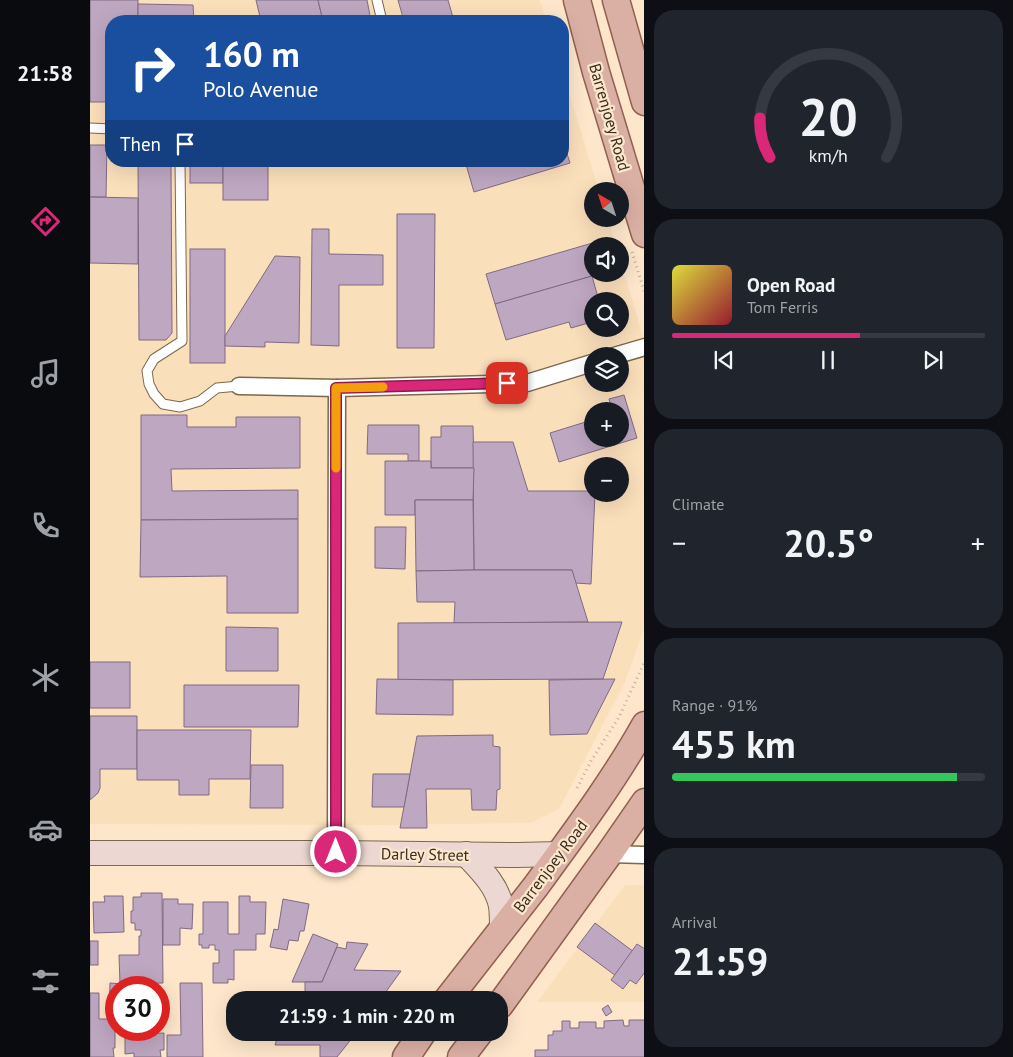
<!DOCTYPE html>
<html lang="en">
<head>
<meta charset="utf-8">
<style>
  :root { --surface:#171b24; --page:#20242c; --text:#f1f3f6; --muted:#9ea1a6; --line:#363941; --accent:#db2777 }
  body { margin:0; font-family:"PT Sans",sans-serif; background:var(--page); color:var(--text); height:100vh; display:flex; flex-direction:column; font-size:19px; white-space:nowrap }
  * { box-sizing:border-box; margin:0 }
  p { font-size:16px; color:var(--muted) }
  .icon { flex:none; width:28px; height:28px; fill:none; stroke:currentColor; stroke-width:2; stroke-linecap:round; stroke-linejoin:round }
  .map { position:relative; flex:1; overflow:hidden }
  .details { display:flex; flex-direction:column; gap:10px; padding:10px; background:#0d0f14; width:369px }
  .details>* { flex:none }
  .top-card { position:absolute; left:15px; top:15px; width:464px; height:152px; border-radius:20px; box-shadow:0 5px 20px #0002; background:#1a4fa0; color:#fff; overflow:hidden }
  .needle { width:32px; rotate:321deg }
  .buttons { position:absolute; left:494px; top:182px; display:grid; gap:10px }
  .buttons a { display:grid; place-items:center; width:45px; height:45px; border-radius:50%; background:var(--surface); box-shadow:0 5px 20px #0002; font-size:25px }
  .speed { position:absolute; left:15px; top:976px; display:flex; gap:10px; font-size:25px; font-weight:700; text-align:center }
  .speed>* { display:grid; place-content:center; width:65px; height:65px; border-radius:50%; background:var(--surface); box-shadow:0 5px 20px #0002; line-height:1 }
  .speed .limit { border:8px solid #d22; background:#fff; color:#111 }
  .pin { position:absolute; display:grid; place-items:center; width:42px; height:42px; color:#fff; margin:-21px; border-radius:10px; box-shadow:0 2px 8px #0006 }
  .me { position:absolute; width:55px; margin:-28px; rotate:0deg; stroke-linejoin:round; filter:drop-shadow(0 0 4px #0008) }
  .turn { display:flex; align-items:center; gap:18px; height:105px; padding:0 15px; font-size:22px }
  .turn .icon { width:65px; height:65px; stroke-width:2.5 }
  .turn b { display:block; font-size:35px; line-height:42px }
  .then { display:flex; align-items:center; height:48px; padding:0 15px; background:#0003; gap:10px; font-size:19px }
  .big { font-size:38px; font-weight:700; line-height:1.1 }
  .details .widget { flex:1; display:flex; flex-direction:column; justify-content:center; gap:8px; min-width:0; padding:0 18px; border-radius:20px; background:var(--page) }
  .details .dial { align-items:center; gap:0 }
  .dial svg { height:130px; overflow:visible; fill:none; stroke:var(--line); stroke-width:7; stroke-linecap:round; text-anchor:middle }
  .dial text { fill:var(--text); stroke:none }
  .song { display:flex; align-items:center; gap:15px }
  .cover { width:60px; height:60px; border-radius:8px; background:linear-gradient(135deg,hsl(60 70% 55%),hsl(350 70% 35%)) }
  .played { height:5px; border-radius:2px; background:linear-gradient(90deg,var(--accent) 60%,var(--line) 60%) }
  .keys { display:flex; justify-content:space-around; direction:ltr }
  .heat { display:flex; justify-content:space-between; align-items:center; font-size:28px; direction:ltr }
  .charge { height:8px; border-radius:4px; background:linear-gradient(90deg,#34c759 91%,var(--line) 0) }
  .trip { position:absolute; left:136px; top:991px; width:282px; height:50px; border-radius:20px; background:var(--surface); box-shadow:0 5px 20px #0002; font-weight:700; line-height:50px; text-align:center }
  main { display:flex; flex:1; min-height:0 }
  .dock { display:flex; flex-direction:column; width:90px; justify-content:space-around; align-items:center; background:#090b0e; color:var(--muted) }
  .dock .icon { width:35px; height:35px }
  .dock .selected { color:var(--accent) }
  .dock b { font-size:22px; color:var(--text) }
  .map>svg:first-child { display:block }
  .built { fill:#fadfbb; fill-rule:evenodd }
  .building { fill:#bea7c1; stroke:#806a82 }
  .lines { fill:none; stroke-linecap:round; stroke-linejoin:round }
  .lane-casing { stroke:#7b684e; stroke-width:11 }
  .street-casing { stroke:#7b684e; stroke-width:19 }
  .secondary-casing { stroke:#7b684e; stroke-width:26 }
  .primary-casing { stroke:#926050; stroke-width:29 }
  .path { stroke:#c1af98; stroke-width:3; stroke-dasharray:1 4; stroke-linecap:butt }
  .lane { stroke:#fff; stroke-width:9 }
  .street { stroke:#fff; stroke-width:16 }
  .secondary { stroke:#edd7d2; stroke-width:24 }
  .primary { stroke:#dbb0a4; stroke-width:26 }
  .route-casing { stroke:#8e194d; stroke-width:12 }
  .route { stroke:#db2777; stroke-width:9 }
  .slow { stroke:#f59e0b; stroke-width:9 }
  .labels { text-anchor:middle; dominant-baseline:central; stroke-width:4.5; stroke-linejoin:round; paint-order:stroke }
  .street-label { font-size:16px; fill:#382f24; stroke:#fde6ca }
</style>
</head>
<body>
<main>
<nav class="dock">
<b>21:58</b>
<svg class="icon selected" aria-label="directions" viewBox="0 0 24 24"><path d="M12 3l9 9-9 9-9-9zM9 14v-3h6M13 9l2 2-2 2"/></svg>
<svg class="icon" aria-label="music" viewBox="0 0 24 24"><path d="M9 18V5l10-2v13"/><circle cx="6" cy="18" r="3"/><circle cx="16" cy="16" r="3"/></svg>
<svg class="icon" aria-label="phone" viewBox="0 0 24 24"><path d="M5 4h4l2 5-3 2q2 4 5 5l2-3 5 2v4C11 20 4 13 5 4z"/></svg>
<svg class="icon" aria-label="climate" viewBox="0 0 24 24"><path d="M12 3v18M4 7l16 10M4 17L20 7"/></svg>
<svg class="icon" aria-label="car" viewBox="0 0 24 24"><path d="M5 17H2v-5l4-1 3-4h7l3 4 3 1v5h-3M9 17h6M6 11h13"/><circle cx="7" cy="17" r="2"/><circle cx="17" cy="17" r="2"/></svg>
<svg class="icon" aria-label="filters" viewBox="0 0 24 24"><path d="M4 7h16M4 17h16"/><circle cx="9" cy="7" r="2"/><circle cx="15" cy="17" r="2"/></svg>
</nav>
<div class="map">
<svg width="555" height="1057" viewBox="0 0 555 1057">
  <rect width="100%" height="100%" fill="#fde6ca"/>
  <g class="built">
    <path d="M0,0H450L456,21H21V161H472L473,73L509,191H502V219H518L526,246H502V274H530V259L554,340L555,626L535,682L469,809L440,823L295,825L0,824ZM502,301H530V329H502ZM502,356H530V384H502ZM502,411H530V439H502ZM502,466H530V494H502Z"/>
    <polygon points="535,885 554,885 554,1002 447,1002"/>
  </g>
  <g class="building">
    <polygon points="0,0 48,0 48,21 21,21 21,102 0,102"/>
    <polygon points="166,0 228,0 233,21 171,21"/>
    <polygon points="228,0 277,0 281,21 233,21"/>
    <polygon points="308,0 358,0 364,21 314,21"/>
    <polygon points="48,4 103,5 104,21 48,21"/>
    <polygon points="472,138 480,163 384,192 375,161 472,161"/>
    <polygon points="0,145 17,145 16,197 0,197"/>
    <polygon points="48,161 81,161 82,333 76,340 49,340"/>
    <rect x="100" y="161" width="33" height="22"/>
    <rect x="133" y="161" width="45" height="39"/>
    <polygon points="0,197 48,198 48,264 0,263"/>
    <polygon points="307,214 345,214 344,348 307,348"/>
    <polygon points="222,229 239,229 239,254 293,255 293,285 249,285 249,346 221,345"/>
    <polygon points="506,242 507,246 502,246 502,274 509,274 405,304 396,274"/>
    <rect x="100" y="249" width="35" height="114"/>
    <polygon points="185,256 210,257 209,343 175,342 175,347 135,346 135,336"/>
    <polygon points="502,276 509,301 502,301 502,322 481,328 479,322 416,340 405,304"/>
    <polygon points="534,395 547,438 469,462 460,433 502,420 502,439 530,439 530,411 522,411 519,399"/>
    <polygon points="51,415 97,415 97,427 146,427 146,417 210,417 210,468 81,469 82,491 208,490 208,519 51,520"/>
    <polygon points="278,425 329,425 329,461 318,461 318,454 277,454"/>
    <polygon points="351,426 383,426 384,468 341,468 341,437 351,437"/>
    <polygon points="383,442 423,442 438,491 502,491 502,494 505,494 501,584 485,583 482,570 384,570"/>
    <polygon points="295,461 341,461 341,468 384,468 383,500 325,500 325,515 295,515"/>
    <polygon points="325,500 383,500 384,570 326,571"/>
    <polygon points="208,519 208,613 137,613 137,576 50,577 51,520"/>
    <polygon points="285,527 316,527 315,569 285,568"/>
    <polygon points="384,570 482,570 498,622 364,623 365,602 327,602 326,571"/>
    <polygon points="532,622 513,679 308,680 308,623"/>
    <polygon points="136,627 188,628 188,671 136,671"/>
    <rect x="0" y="662" width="40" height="46"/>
    <polygon points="287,679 363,680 363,715 286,714"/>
    <polygon points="525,679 497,734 460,735 459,680"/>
    <polygon points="94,685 209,685 208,727 94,727"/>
    <polygon points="0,716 47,716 47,769 10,769 10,788 8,793 0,800"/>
    <polygon points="47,730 161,730 160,779 119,779 119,795 89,795 89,780 47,780"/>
    <polygon points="403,735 403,746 410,747 410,789 407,790 406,810 382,810 381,789 336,789 337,828 310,828 327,736"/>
    <polygon points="161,765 193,765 193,808 160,808"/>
    <polygon points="283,774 320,774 314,807 282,807"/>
    <polygon points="51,893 72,893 73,983 30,984 29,955 49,955 49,936 51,936 51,930 45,930 45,923 41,923 41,911 43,911 43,897 51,897"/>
    <polygon points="14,896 33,896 34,932 4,933 3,902 15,902"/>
    <polygon points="149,896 160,896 160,902 176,902 175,934 166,934 166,950 144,950 144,980 138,979 138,983 123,983 123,963 129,963 129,950 125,950 125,945 119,945 119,948 112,948 112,945 109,945 109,934 113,934 113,902 138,902 138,934 149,934"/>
    <polygon points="73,899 88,899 88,904 103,904 102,929 90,928 90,945 73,945"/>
    <polygon points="193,899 219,904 214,931 210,931 208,941 199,940 197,950 180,947 184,929 188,930"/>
    <polygon points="505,923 544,952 526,976 487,947"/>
    <polygon points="223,934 248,944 232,982 202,982"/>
    <rect x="0" y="941" width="8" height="24"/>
    <polygon points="257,942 278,944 264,970 311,971 290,1000 215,1000 215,982 232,982 247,947 256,949"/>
    <polygon points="547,944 555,949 555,972 546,984 540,980 533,989 521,980"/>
    <polygon points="20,983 33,984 33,988 26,988 26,1019 19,1019"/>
    <polygon points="90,983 112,983 113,1057 77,1057 77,1035 91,1035"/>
    <polygon points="0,993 9,993 9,1019 22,1019 22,1027 25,1027 25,1048 23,1048 24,1057 0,1057"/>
    <polygon points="518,1005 522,1012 516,1016 512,1009"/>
    <polygon points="533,1020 534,1026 539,1026 539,1020 555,1020 555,1057 445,1057 445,1050 458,1050 458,1035 463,1035 463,1031 472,1031 472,1021 480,1021 480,1028 489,1028 489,1022 506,1022 506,1028 514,1028 514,1021"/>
    <polygon points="189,1032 267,1032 247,1057 230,1057 230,1045 185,1045"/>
    <polygon points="74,1033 74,1050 70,1050 71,1057 44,1057 44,1053 35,1054 35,1037 42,1037 42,1034"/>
  </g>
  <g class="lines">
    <g class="lane-casing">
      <g id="lane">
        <polyline points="287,0 292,21"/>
        <polyline points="0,128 21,129"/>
        <polyline points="90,161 92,341 64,359 57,371 59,384 64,394 73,404 90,407 110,401 127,388 149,386"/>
      </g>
    </g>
    <g class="street-casing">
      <g id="street">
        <polyline points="524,356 555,347"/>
        <polyline points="149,386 247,388 437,383 502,363"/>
        <polyline points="246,853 247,388"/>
        <polyline points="519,854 555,855"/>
      </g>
    </g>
    <g class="secondary-casing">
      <g id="secondary">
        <polyline points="0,853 246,853 427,855 469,854"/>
        <path d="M376,854C390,869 407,885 411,906C412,914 412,922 412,930"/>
      </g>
    </g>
    <g class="primary-casing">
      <g id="primary">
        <polyline points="487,0 506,72 555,234"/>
        <polyline points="526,0 555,102"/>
        <path d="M357,1000C387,962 416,924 446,886C484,834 523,782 555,725"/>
        <polyline points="410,1005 519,854 555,802"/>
        <polyline points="316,1057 333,1032"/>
        <polyline points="371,1057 390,1032"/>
      </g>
    </g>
    <g class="path">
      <polyline points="542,252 555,294"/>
      <polyline points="487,788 501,761 529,717 555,661"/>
    </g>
    <use href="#lane" class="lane"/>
    <use href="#street" class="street"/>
    <use href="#secondary" class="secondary"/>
    <use href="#primary" class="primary"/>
  </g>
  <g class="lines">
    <g class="route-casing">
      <polyline id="route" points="246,852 246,388 417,383"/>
    </g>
    <use href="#route" class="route"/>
    <polyline class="slow" points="246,468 246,388 293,387"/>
  </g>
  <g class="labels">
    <g class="street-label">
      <text transform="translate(520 117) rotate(74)">Barrenjoey Road</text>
      <text transform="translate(335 854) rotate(1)">Darley Street</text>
      <text transform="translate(460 866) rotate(-53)">Barrenjoey Road</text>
    </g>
  </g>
</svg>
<div class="buttons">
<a><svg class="needle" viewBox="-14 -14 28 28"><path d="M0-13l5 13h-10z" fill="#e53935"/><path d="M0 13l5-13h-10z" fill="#9ea1a6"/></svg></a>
<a><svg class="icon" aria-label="sound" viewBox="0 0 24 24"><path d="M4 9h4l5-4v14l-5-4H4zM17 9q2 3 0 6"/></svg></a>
<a><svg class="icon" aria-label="search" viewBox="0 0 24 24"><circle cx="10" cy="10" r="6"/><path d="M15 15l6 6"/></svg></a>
<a><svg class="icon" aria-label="layers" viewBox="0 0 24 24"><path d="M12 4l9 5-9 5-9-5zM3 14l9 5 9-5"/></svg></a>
<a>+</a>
<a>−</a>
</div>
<div class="speed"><div class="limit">30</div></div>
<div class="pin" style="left:417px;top:383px;background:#d93025"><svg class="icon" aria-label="arrive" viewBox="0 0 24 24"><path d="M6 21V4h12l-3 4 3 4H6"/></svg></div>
<svg class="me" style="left:246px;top:852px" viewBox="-20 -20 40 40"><circle r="17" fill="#db2777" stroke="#fff" stroke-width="3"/><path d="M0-11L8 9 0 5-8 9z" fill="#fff"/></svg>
<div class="trip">21:59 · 1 min · 220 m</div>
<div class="top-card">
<div class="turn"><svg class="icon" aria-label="right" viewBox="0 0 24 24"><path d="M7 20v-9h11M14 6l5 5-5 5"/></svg><div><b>160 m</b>Polo Avenue</div></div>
<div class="then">Then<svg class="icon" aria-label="arrive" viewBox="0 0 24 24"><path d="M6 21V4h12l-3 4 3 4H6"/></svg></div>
</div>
</div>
<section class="details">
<div class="widget dial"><svg viewBox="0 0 100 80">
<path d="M14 69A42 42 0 1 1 86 69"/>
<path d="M14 69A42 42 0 0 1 8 45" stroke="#db2777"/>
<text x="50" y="56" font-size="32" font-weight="700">20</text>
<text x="50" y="72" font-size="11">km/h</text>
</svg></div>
<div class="widget">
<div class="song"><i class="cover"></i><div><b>Open Road</b><p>Tom Ferris</p></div></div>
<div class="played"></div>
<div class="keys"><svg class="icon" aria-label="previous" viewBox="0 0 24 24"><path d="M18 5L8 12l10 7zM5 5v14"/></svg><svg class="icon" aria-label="pause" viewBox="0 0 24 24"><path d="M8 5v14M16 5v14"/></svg><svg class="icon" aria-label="next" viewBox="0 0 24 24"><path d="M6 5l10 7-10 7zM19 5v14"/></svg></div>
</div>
<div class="widget"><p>Climate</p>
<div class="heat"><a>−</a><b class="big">20.5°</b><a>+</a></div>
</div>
<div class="widget"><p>Range · 91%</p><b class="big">455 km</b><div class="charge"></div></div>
<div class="widget"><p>Arrival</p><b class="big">21:59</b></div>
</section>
</main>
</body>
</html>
